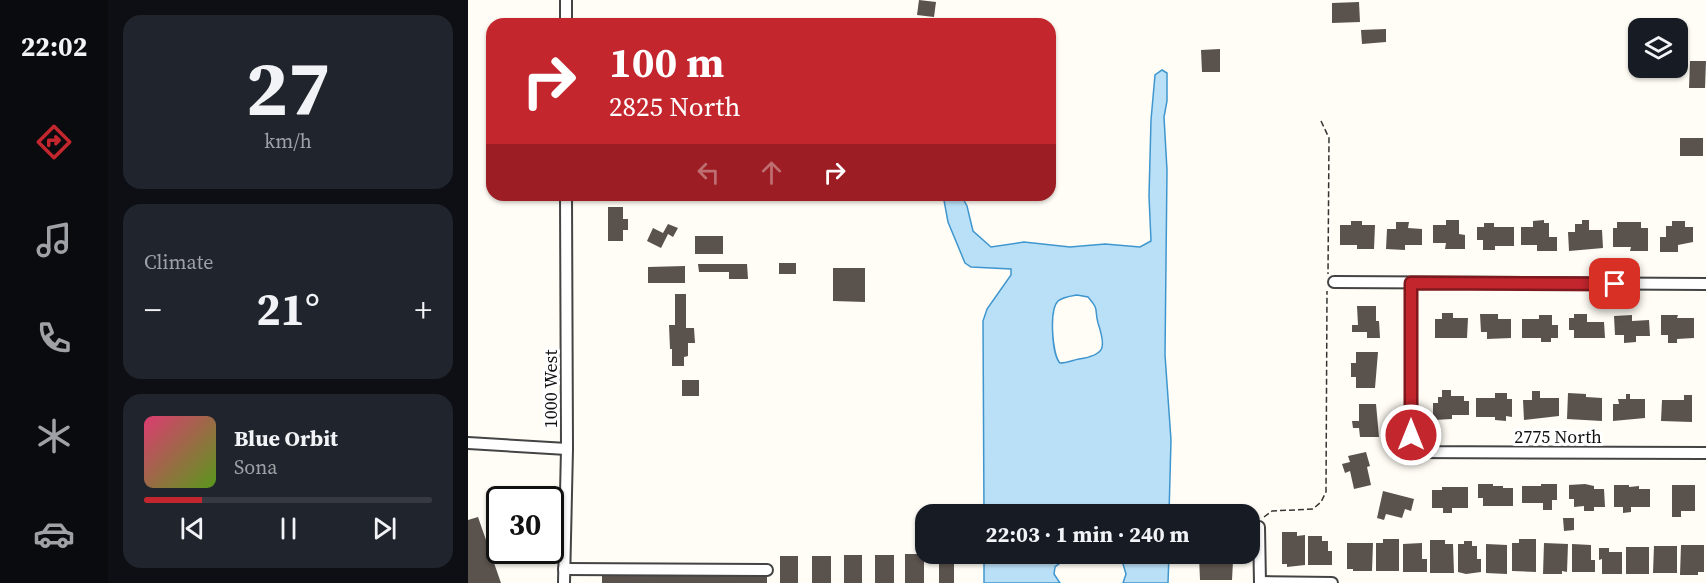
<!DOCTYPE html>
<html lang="en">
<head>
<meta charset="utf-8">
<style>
  :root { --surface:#171b24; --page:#20242c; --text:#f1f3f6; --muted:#9ea1a6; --line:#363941; --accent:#c4262e }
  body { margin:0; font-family:"Source Serif 4",serif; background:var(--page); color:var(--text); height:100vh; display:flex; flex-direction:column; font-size:22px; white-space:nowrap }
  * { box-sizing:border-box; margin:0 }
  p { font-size:20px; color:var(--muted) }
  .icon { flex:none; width:33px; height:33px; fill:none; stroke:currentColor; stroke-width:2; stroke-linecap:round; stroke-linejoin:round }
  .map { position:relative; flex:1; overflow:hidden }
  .details { display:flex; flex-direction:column; gap:15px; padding:15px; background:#0d0f14; width:360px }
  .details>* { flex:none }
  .guide { position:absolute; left:18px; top:18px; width:570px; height:183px; border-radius:18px; box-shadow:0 2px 4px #0004; background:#c4262e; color:#fff; overflow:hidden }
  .controls { position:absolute; left:1160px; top:18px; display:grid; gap:12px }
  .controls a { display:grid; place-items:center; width:60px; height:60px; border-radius:12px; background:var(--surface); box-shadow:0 2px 4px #0004; font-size:30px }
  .speed { position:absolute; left:18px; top:486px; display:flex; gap:12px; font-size:30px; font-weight:700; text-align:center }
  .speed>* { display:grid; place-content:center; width:78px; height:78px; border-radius:50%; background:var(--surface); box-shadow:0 2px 4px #0004; line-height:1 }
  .speed .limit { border:3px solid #111; border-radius:9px; background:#fff; color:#111 }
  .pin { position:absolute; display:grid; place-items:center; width:51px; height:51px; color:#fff; margin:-26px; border-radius:12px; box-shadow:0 3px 9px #0006 }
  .me { position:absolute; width:66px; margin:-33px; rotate:0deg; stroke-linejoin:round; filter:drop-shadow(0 0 4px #0008) }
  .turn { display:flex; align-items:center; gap:21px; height:126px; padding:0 24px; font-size:27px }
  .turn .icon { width:78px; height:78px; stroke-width:2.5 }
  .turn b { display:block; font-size:42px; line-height:51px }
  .lanes { display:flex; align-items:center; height:57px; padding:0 24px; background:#0003; justify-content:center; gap:30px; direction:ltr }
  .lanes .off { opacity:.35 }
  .big { font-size:45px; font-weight:700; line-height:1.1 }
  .details .card { flex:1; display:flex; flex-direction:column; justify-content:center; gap:9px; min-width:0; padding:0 21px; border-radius:18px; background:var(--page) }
  .details .dial { align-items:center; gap:0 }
  .dial b { font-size:78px; line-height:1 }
  .song { display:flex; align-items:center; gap:18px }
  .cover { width:72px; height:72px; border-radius:9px; background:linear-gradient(135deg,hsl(340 70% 55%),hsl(90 70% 35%)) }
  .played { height:6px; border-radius:3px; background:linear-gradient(90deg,var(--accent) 20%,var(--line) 20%) }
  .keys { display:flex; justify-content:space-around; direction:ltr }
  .heat { display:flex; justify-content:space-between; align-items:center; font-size:33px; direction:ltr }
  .trip { position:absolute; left:447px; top:504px; width:345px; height:60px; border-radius:18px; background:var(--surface); box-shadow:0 2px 4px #0004; font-weight:700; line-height:60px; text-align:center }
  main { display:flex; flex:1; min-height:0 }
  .dock { display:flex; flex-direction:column; width:108px; justify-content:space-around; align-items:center; background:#090b0e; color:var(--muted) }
  .dock .icon { width:42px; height:42px }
  .dock .selected { color:var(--accent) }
  .dock b { font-size:27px; color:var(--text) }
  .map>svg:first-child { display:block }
  .water { fill:#b9e0f7; stroke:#3f96cf; stroke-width:1.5; fill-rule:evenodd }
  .building { fill:#5a524d }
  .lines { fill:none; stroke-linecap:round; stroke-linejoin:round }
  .minor-casing { stroke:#444; stroke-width:14 }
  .path { stroke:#333; stroke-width:1.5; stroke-dasharray:6 3; stroke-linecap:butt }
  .minor { stroke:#fff; stroke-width:10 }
  .route-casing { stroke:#7f191e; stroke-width:15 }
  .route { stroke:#c4262e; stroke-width:10 }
  .labels { text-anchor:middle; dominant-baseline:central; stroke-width:6; stroke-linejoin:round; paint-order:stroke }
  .street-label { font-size:18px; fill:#111; stroke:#fff }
</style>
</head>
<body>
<main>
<nav class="dock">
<b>22:02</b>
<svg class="icon selected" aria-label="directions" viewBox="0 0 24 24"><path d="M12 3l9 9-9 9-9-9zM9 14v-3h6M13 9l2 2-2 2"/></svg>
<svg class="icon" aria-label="music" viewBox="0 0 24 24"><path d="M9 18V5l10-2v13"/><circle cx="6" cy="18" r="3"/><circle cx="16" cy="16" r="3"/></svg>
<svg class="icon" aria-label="phone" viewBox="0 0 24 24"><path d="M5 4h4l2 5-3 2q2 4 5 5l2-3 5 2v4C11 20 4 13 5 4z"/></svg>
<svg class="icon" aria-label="climate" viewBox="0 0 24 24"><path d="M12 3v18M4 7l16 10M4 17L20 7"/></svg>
<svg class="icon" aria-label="car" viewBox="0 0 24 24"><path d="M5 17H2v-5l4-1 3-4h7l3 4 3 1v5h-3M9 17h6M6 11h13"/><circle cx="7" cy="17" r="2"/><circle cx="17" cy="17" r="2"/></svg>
</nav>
<section class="details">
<div class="card dial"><b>27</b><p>km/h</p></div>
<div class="card"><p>Climate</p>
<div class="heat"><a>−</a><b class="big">21°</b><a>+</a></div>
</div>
<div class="card">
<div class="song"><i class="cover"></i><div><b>Blue Orbit</b><p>Sona</p></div></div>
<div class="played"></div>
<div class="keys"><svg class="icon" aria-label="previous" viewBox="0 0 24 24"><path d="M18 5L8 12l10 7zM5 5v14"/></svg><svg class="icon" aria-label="pause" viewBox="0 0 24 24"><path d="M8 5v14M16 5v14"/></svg><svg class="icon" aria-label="next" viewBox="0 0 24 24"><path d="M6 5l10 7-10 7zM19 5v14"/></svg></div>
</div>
</section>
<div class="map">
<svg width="1238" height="583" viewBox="0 0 1238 583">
  <rect width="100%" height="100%" fill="#fffdf5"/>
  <g class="water">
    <path d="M694,70L699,73V101L696,117L699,170L697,355L703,440L701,514H516L515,321L519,309L543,275V269L503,267L497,263L480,222L475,195H493L499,206L505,231L523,247L556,242L602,247L637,244L672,247L683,241L681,196L683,120L687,75ZM609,295L620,297C632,311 626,308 630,323C638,347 638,355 611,359C605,360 599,363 592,363C584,355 581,310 590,301C595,297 603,296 609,295Z"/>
    <polygon points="516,554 604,554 587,567 586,574 592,583 516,583"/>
    <polygon points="652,554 701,554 700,583 655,583 658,574"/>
  </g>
  <g class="building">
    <polygon points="451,0 468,2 466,17 449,15"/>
    <polygon points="891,2 892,22 864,23 864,3"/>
    <polygon points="918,29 918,42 894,44 893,30"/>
    <polygon points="752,49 752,72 734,72 733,50"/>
    <polygon points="1222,61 1238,61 1237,88 1221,88"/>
    <rect x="1212" y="138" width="23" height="18"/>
    <polygon points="140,207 155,207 155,219 160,219 160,230 155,230 155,241 140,241"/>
    <polygon points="978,220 991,220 991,234 997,235 997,249 977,249 978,243 965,243 965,225 978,225"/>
    <polygon points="1076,220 1076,223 1081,223 1081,237 1089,237 1089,251 1069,251 1069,245 1053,245 1053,227 1065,227 1065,221"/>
    <polygon points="1114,220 1121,220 1121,230 1134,230 1135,248 1101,251 1100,232 1107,232 1107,224 1114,224"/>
    <polygon points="883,221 894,221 894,225 907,225 906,249 889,249 889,245 872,245 872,225 883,225"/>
    <polygon points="1204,221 1217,221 1217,227 1225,227 1225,242 1210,245 1210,252 1192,252 1192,237 1198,237 1198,226 1204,226"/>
    <polygon points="928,222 941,222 940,228 954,229 954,245 937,245 937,250 918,249 919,229 928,229"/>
    <polygon points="1149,222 1173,222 1173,228 1180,228 1180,251 1162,251 1163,247 1145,247 1145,228 1149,228"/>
    <polygon points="1016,223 1026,223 1026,227 1046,227 1046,246 1027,246 1027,250 1015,250 1015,240 1009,240 1009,227 1016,227"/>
    <polygon points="200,224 210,228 205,237 200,234 193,248 179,241 185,228 195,233"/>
    <rect x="227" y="236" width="28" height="18"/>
    <rect x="311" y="263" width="17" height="11"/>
    <polygon points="230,264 279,264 280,279 261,279 261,272 231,272"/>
    <polygon points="217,266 217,283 180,283 180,267"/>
    <polygon points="365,268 397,268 397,302 365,301"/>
    <polygon points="207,294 218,294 218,328 226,328 227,343 220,343 220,356 216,357 216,366 204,366 204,349 202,349 201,325 207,325"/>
    <polygon points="889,306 908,306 908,321 911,321 912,338 899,338 899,332 884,332 884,325 890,325"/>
    <polygon points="974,313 985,313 985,318 1000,318 999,338 967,338 967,319 974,319"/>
    <polygon points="1012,314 1030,314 1030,319 1043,319 1043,338 1019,339 1019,332 1013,332"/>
    <polygon points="1106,314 1119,314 1119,322 1136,322 1137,338 1106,338 1106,330 1101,330 1101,318 1106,318"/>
    <polygon points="1071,315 1084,315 1084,325 1090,325 1090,338 1083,338 1083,342 1073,342 1073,338 1054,338 1054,319 1071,319"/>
    <polygon points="1164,315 1164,321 1181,320 1182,336 1168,336 1168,342 1156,343 1156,335 1147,335 1146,316"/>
    <polygon points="1193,315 1210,315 1209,318 1226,318 1226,338 1209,339 1209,343 1200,343 1200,335 1193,335"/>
    <polygon points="888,352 910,352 907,388 888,388 888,377 883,377 883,363 888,363"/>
    <rect x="214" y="380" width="17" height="16"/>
    <polygon points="974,390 983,390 983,396 996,396 996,401 1001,401 1001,415 984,415 984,419 965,420 965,403 970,403 970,397 974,397"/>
    <polygon points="1064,391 1072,391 1072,398 1091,398 1091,416 1056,420 1055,400 1064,400"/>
    <polygon points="1027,393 1039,393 1039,399 1044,399 1044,417 1038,416 1038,421 1027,420 1027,417 1008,417 1008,398 1027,398"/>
    <polygon points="1100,393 1118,394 1118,397 1134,398 1134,421 1099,419"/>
    <polygon points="1158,394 1162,394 1162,399 1177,399 1177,418 1145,421 1145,404 1151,404 1150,399 1158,399"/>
    <polygon points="1216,395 1224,395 1224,422 1193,421 1194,400 1216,400"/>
    <polygon points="891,404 908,404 911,437 892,437 891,428 885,428 884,421 891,421"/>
    <polygon points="898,452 902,466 899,467 903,485 886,489 882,471 877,473 874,464 882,462 880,456"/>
    <polygon points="1010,484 1025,484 1025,486 1035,486 1035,488 1045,488 1045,506 1015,506 1015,498 1010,498"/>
    <polygon points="1073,484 1089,484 1089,500 1084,500 1084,510 1075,510 1075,503 1054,503 1054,486 1073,486"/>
    <polygon points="1117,484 1126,486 1126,489 1136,489 1137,507 1126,507 1126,511 1116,511 1116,506 1106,507 1106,499 1101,499 1101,485"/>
    <polygon points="1146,485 1161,485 1161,487 1171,486 1171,489 1182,489 1182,507 1163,507 1163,512 1155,513 1155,507 1146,507"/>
    <polygon points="1204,485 1227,485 1227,511 1213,511 1213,517 1204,517"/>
    <polygon points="974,487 1000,487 1000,508 984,508 984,513 975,513 975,508 964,508 964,490 974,490"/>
    <polygon points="915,491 946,499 943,511 937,509 934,518 918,514 916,520 909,518"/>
    <polygon points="10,517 33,583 0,583 0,520"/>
    <polygon points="1095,518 1106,518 1106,530 1096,531"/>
    <polygon points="814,532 829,532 829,536 837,535 837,565 819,567 819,564 814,564"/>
    <polygon points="840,536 854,536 854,541 860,541 860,551 864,551 864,565 840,565"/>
    <polygon points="915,539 931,539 931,571 908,571 908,543 915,543"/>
    <polygon points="1051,539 1068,539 1068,572 1044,571 1044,543 1051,543"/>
    <polygon points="962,540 977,540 977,544 985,544 986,573 962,573"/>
    <polygon points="996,541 1004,541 1004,546 1009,546 1009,559 1013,559 1013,572 998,574 990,572 990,544 996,544"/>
    <polygon points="879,543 905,543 904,571 885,571 885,569 879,569"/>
    <polygon points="954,543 954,559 959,559 959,572 935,572 935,544"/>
    <polygon points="1076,543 1100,544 1099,572 1094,571 1094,574 1075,574"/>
    <polygon points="1018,544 1039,545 1039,574 1018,573"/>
    <polygon points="1104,544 1123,545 1123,560 1127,560 1127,572 1104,572"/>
    <polygon points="1213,545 1236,545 1236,572 1230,572 1230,575 1212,575"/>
    <polygon points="1186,546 1209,546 1209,573 1185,573"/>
    <rect x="1158" y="547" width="23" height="27"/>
    <polygon points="1131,548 1141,548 1141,552 1154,552 1154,574 1134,574 1134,559 1131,560"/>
    <rect x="437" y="554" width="19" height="29"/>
    <rect x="471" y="554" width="15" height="29"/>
    <rect x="376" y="555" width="18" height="28"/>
    <rect x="407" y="555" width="19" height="28"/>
    <polygon points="761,555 761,562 765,561 764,580 732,580 731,556"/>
    <rect x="312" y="556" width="18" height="27"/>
    <rect x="344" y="556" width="19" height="27"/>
    <polygon points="299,573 299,583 134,583 134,574"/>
  </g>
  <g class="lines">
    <g class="minor-casing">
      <g id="minor">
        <polyline points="98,24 98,0"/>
        <polyline points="866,282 1238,284"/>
        <polyline points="943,283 943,452 1238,453"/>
        <polyline points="0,443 99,449"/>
        <polyline points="791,527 792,583"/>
        <polyline points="96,569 299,570"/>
        <polyline points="792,582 864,583"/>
        <polyline points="96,583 99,449 98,195"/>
      </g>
    </g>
    <g class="path">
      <polyline points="853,121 861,138 860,274"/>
      <polyline points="796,517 804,511 845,509 853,502 858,492 859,291"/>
    </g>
    <use href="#minor" class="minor"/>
  </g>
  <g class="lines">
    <g class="route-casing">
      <polyline id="route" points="943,435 943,283 1147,284"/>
    </g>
    <use href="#route" class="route"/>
  </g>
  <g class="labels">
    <g class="street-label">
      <text transform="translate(82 389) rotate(-90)">1000 West</text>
      <text x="1090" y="436">2775 North</text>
    </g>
  </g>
</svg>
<div class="controls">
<a><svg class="icon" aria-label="layers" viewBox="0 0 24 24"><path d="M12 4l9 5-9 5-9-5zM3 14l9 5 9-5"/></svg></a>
</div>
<div class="speed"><div class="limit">30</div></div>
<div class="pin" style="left:1147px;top:284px;background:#d93025"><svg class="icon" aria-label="arrive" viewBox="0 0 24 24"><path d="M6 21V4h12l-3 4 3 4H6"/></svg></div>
<svg class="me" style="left:943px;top:435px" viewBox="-20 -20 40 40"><circle r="17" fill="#c4262e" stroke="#fff" stroke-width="3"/><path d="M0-11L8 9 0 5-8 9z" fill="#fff"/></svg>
<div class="trip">22:03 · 1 min · 240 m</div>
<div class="guide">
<div class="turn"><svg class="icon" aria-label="right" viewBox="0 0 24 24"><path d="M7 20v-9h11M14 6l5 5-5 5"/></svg><div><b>100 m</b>2825 North</div></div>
<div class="lanes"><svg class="icon off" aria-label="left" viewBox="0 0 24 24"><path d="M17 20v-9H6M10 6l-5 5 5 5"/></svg><svg class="icon off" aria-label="ahead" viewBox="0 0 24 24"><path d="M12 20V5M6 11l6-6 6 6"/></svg><svg class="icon" aria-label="right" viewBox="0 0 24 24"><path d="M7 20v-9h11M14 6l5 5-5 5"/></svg></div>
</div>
</div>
</main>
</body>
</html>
